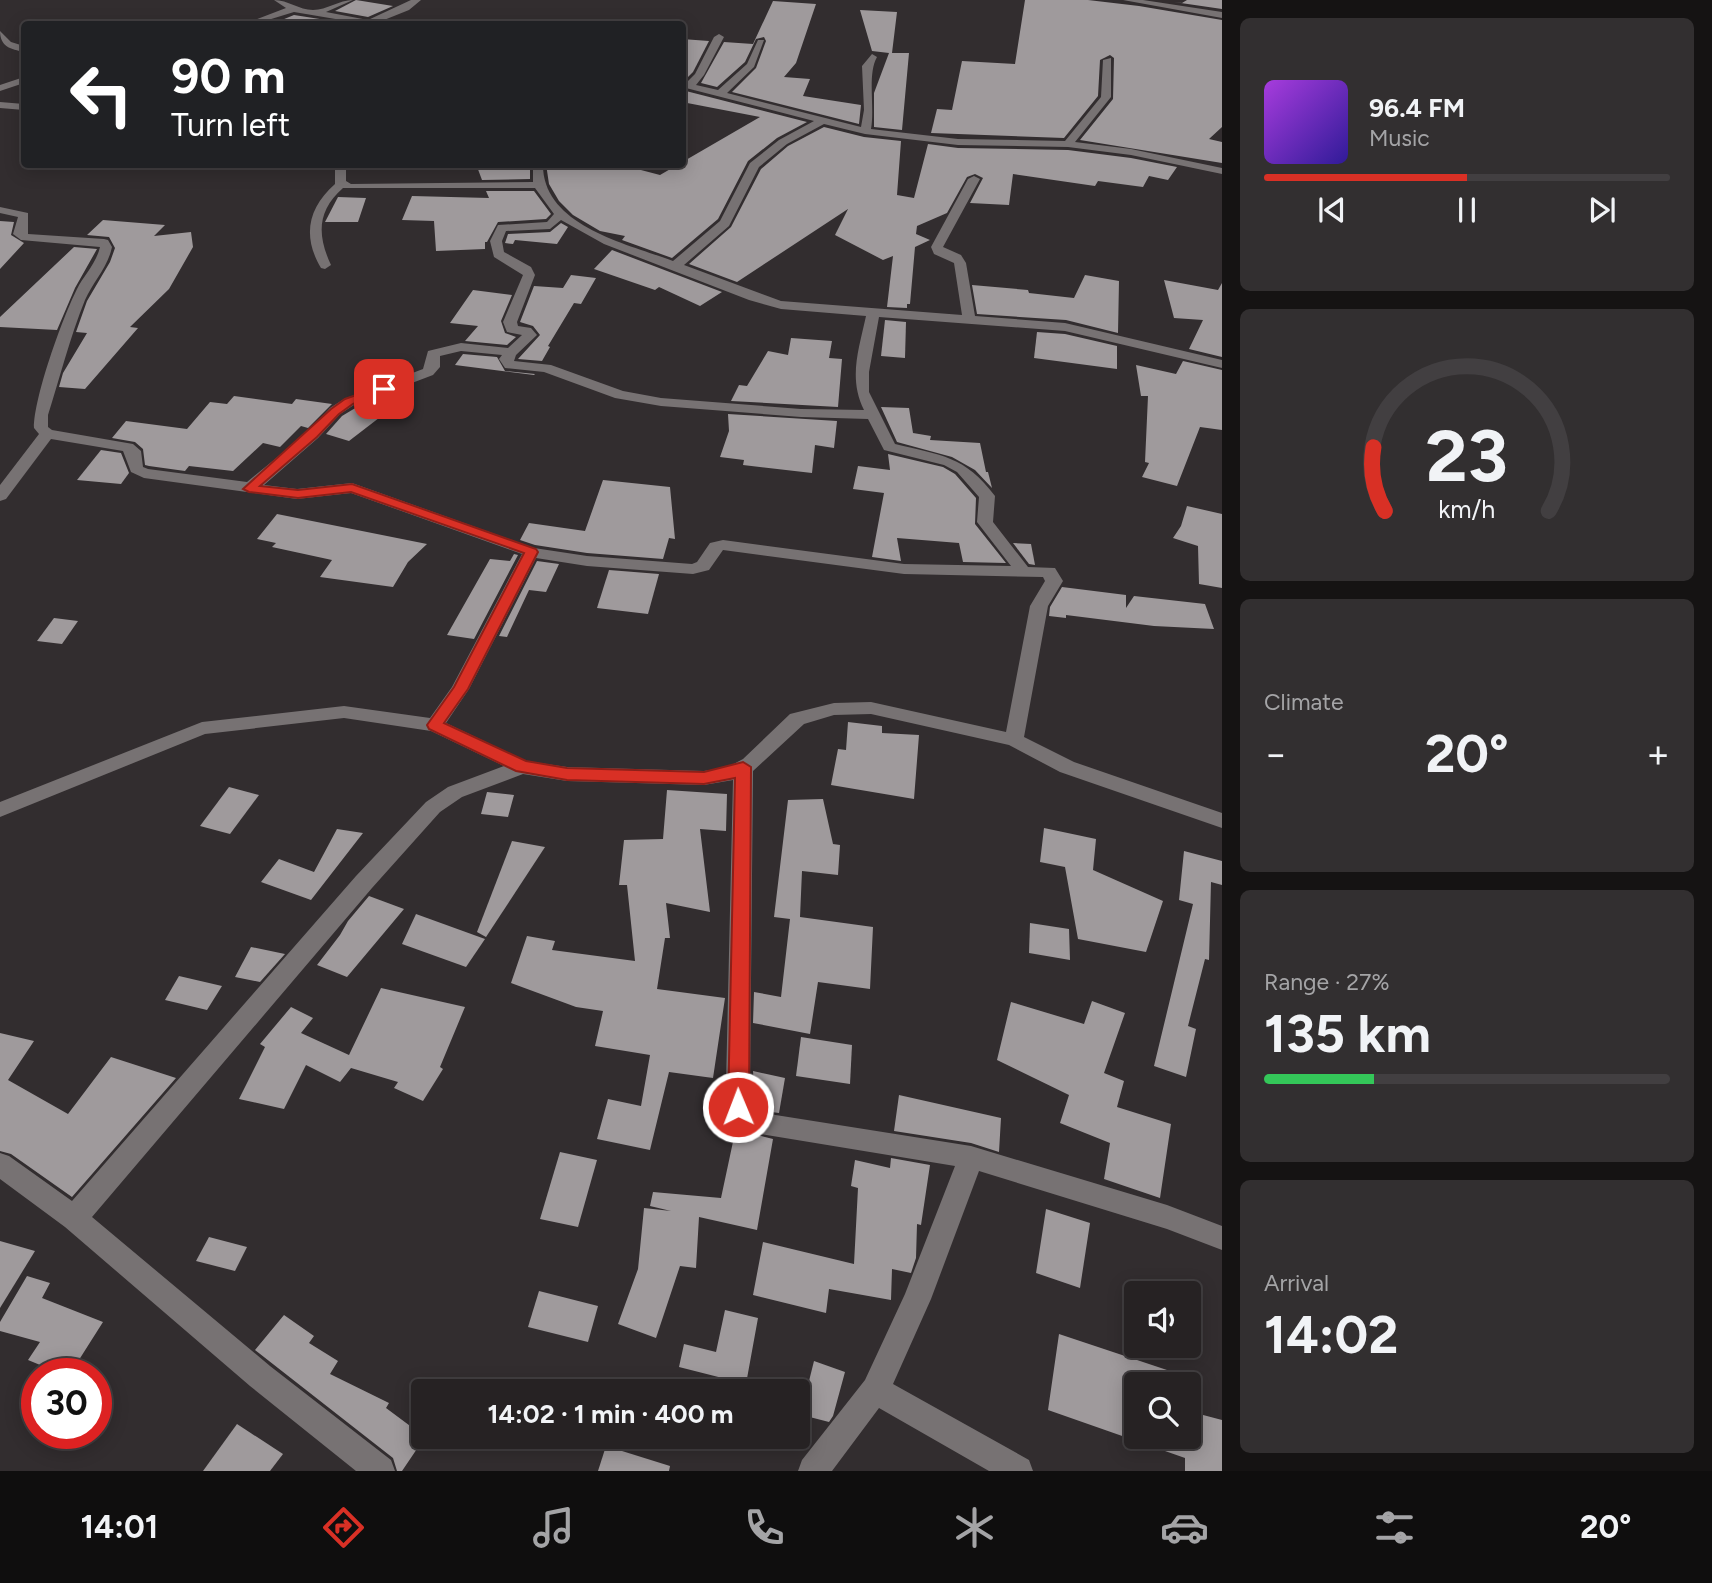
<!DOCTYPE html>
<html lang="en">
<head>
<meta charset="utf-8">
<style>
  :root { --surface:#262223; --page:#322f30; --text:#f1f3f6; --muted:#a4a4a6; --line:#423f41; --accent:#d93025 }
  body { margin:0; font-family:Figtree,sans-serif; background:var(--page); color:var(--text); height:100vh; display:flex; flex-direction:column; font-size:26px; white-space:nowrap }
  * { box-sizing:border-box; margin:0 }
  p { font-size:23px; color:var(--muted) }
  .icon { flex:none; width:38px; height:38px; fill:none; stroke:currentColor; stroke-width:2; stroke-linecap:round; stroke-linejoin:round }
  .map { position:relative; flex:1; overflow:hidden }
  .drawer { display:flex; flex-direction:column; gap:18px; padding:18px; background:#151313; width:490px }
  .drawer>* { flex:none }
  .guide { position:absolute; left:21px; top:21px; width:665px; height:147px; border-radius:7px; box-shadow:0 4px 18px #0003,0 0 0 2px var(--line); background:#202124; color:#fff; overflow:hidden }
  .controls { position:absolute; left:1124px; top:1281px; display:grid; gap:14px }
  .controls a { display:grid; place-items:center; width:77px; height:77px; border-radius:7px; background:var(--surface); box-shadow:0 4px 18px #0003,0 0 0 2px var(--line); font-size:35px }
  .speed { position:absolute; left:21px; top:1358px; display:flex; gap:14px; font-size:35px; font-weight:700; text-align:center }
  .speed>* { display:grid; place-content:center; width:91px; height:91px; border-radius:50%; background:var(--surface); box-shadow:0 4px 18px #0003,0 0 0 2px var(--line); line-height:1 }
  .speed .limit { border:10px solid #d22; background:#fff; color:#111 }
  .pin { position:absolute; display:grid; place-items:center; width:60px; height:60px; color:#fff; margin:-30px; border-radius:14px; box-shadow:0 4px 10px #0006 }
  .me { position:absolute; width:77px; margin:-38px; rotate:359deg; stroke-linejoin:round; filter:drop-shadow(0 0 5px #0008) }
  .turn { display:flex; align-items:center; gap:24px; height:147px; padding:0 35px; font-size:32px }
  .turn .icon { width:91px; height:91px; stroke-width:2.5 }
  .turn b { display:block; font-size:49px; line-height:60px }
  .big { font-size:52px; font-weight:700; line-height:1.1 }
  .drawer .widget { flex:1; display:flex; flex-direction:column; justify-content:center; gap:10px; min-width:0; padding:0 24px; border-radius:10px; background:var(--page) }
  .drawer .dial { align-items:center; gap:0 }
  .dial svg { height:182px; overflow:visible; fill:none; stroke:var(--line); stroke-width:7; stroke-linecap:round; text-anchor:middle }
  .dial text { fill:var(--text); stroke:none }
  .song { display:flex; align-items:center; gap:21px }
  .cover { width:84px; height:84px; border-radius:10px; background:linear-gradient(135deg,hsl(280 70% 55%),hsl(250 70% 35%)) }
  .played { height:7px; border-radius:4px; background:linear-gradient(90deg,var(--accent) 50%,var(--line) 50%) }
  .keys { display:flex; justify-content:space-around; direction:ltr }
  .heat { display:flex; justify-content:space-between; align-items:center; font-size:38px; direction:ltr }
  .charge { height:10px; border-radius:5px; background:linear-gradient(90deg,#34c759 27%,var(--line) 0) }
  .trip { position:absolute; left:411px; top:1379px; width:399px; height:70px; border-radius:7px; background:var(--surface); box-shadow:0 4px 18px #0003,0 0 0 2px var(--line); font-weight:700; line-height:70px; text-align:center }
  .tabs { display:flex; height:112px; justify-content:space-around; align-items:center; background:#0f0e0e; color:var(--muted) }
  .tabs .icon { width:49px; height:49px }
  .tabs .current { color:var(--accent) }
  .tabs b { font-size:32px; color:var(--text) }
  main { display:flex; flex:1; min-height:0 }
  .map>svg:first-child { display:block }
  .building { fill:#9f9a9c }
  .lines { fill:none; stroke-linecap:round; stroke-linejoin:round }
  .minor { fill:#777273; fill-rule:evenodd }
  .route { fill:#d93025; stroke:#8d1f18; stroke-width:2 }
</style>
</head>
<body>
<main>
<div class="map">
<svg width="1222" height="1471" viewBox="0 0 1222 1471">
  <rect width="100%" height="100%" fill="#322d2f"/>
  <g class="building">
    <polygon points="356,0 393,6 368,17 335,11"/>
    <polygon points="1025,0 1088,0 1139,6 1222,20 1222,127 1209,139 1222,142 1222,163 1080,140 1113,99 1114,58 1110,55 1100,60 1098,96 1064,138 931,133 937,109 952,110 962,61 1015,64"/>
    <polygon points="1187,0 1222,0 1222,9 1174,2 1182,3"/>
    <polygon points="773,1 816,4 796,63 784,77 810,79 803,96 861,105 859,124 732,92 756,68 766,41 764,37 756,39 745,62 717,87 701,83 724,42 753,44"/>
    <polygon points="860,10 897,12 892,53 909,53 902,130 874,127 874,93 889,53 872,51"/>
    <polygon points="294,15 352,24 272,24"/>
    <polygon points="682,39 709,41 693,72 686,79 682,78"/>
    <polygon points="682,90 807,122 777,138 748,161 718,219 672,258 622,240 625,236 600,231 573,215 559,201 549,184 546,164 618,164 660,175 760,117 682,102"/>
    <polygon points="824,127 864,137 901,141 897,195 914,198 928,144 958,148 1068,150 1131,158 1177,167 1168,180 1149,176 1143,187 1098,181 1095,186 1013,174 1009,205 970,203 983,178 975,174 967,177 947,213 917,226 916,234 930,240 915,247 910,304 907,304 907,308 887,307 893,256 883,260 835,235 848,209 737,282 689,264 731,227 761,169 788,146"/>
    <polygon points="476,164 530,164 530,179 482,180"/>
    <polygon points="486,191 534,191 551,214 546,219 498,222 487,242 485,242 485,249 436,251 434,221 402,220 412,196 489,198"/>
    <polygon points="338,197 366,198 358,222 325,222"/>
    <polygon points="103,220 165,225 154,236 191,232 193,247 169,289 130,327 138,328 85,389 59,387 63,373 87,333 76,332 87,301 110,262 115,248 109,237 87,235"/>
    <polygon points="0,221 14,222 11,235 24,243 0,269"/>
    <polygon points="561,223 568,227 557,244 515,240 513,244 505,243 508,234 550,232"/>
    <polygon points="74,247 97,249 75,288 57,330 0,327 0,317"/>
    <polygon points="612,250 722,292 700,306 659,287 655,290 594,269"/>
    <polygon points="571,275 596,278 581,304 574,303 548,346 550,347 542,361 518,359 540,335 533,326 520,322 534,286 563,288"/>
    <polygon points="1085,275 1119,281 1118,333 1066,320 977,314 972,285 1028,290 1029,293 1074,298"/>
    <polygon points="1164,280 1218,290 1222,283 1222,357 1189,349 1203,320 1174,318"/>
    <polygon points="473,290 512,295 501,321 505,333 516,337 507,345 465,341 478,326 450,323"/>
    <polygon points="885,320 906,322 905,358 881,356"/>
    <polygon points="1037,332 1065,334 1117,346 1117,369 1034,358"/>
    <polygon points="791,338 832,341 829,358 842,359 838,407 731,401 739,385 747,386 768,351 788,355"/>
    <polygon points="463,354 497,357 505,371 535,374 534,375 455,365"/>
    <polygon points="1183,361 1222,370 1222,430 1200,427 1177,486 1142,477 1149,463 1145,462 1148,396 1141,396 1136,365 1176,374"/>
    <polygon points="234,396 292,404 296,399 332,404 308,428 301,426 280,447 263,443 233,471 189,466 185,471 149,466 145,465 143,449 135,442 112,438 126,421 187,429 210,402 227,404"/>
    <polygon points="357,407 388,411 349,441 326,434 342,416"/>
    <polygon points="881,407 909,408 913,433 931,436 930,440 980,443 986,472 988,472 992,488 975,470 952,457 897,442"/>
    <polygon points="728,414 837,421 834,448 815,445 812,473 743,465 744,460 720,457 729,431"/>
    <polygon points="101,450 121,453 129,473 121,484 77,480"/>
    <polygon points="888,454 943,467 955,474 976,498 975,524 1006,563 963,562 959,543 897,538 901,561 872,557 884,493 853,489 858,466 890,470"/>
    <polygon points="603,480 670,487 675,539 669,538 663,559 587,553 535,545 520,540 529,523 585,531"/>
    <polygon points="1187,506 1222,514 1222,588 1199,584 1198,546 1173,538 1181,526"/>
    <polygon points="277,514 427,544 408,562 393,587 320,577 332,560 272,547 276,543 257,539"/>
    <polygon points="1013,543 1031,544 1035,565 1029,564"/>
    <polygon points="514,554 518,555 474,639 447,635 490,559 510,561"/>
    <polygon points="537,561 559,564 546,592 529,590 507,637 499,636"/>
    <polygon points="609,570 659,574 648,614 597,608"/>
    <polygon points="1062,587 1126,595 1126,608 1134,596 1205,604 1214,629 1154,626 1066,615 1066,618 1049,616 1050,607"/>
    <polygon points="54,618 78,621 62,644 37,641"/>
    <polygon points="848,722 882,726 882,733 919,735 914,799 831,785 838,749 846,750"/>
    <polygon points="229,787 259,795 230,834 200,826"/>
    <polygon points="667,790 727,794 726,831 700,829 710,912 666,903 670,938 665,938 657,989 725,998 713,1078 669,1072 650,1150 597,1139 608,1099 641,1106 650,1055 595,1046 603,1011 576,1007 511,983 527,936 555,941 552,950 635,961 627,885 619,885 624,840 663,839"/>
    <polygon points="487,792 514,795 508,817 481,814"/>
    <polygon points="823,799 833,844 840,845 838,875 802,871 800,917 873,927 870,989 818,982 810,1034 753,1023 754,992 781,997 790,919 774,917 788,800"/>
    <polygon points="1044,828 1096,839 1093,870 1163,901 1146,952 1078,939 1065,867 1040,862"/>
    <polygon points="337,829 363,833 311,900 261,882 279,859 314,872"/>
    <polygon points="512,841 545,847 486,937 477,932"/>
    <polygon points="1184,851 1222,861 1222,885 1211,882 1209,960 1205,959 1188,1026 1196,1029 1186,1077 1154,1066 1193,904 1179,900"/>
    <polygon points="369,896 404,909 347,977 317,965 340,935 348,921"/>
    <polygon points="416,914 485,939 466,967 402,944"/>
    <polygon points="1030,923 1069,929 1070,960 1029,953"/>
    <polygon points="251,947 285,954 260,982 235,977"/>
    <polygon points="179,976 222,986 207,1010 165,1000"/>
    <polygon points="381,988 465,1007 440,1067 443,1069 423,1101 394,1088 398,1082 351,1068 340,1082 306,1065 284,1109 239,1099 265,1047 260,1044 291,1007 313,1018 301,1033 349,1055"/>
    <polygon points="1092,1001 1125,1013 1104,1073 1124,1081 1117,1107 1171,1124 1160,1198 1104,1179 1110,1143 1060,1123 1069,1095 997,1060 1011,1002 1084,1024"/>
    <polygon points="0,1033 34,1041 8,1080 68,1114 111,1057 176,1078 72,1197 11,1154 0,1151"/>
    <polygon points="801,1037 852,1045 850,1084 796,1076"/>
    <polygon points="753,1071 785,1078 779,1113 764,1111 755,1102"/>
    <polygon points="899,1095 1001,1118 999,1152 971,1143 894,1131"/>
    <polygon points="737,1123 750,1133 773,1139 757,1230 699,1217 696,1268 680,1266 656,1338 618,1324 638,1269 644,1208 671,1211 650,1206 653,1192 721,1198"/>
    <polygon points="560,1152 597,1160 578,1227 540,1219"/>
    <polygon points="891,1158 930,1165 921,1225 917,1224 916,1258 911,1273 892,1269 891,1300 829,1289 826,1313 753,1295 763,1242 854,1264 858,1188 851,1186 855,1160 890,1168"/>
    <polygon points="1046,1209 1090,1223 1080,1288 1036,1273"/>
    <polygon points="209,1237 247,1247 235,1271 196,1261"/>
    <polygon points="0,1241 35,1251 0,1308"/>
    <polygon points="27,1276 50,1283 42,1298 103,1322 70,1374 62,1374 28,1360 40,1342 0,1331 0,1322"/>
    <polygon points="539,1291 598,1306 588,1342 528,1327"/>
    <polygon points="725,1310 758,1318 746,1384 679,1367 684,1344 716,1352"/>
    <polygon points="284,1315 314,1336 309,1343 338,1361 330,1374 389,1403 386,1408 425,1437 402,1471 397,1471 393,1458 255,1350"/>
    <polygon points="1059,1334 1197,1380 1196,1384 1136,1384 1136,1439 1136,1437 1188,1437 1188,1411 1222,1420 1222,1471 1185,1471 1185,1458 1048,1410"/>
    <polygon points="814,1361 845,1372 833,1416 829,1422 798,1414 798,1387 807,1389"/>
    <polygon points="237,1424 283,1454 270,1471 203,1471"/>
    <polygon points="606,1446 670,1466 669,1471 598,1471"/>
  </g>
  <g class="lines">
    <g class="minor">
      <path d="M274,0C288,0 299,10 313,10C327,10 339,0 353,0L326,12L368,20L411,0H421L409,10L379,22L381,24H365L294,12L255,24H244L286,8Z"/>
      <polygon points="1123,0 1143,0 1222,12 1222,18"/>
      <path d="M0,31L11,42L24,46V52C11,49 0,47 0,31Z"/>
      <path d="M719,34L724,37L704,75L696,85L718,90L747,64L758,40H764L754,67L727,93L861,127L864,110L862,66L872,54L877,57C867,75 875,107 871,129L958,139L1065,141L1101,97L1103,60L1111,58V97L1075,142L1131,149L1222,168V174L1131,155L1068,147L958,145L865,134L824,124L787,144L759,167L729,226L684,265L781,301L962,315L954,263L934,254L931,247L968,179L974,176L980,179L943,247L961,255L966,263L975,316L1065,323L1222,360V368L1065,331L879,317L869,372V392L895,444C941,455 965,456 995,496L993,522L1028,567L1055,568L1063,581L1048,606L1024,737L1074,762L1222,813V828L1060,772L1009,745L871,714L834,715L804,724L753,771L750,1084L752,1103L763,1113L971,1146L1167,1205L1222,1226V1250L1167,1229L979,1171L931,1299L893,1384L1029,1460L1033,1471H989L879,1408L832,1471H798L802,1460L865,1380L905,1294L955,1166L760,1134C735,1125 726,1110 726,1084L733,780L704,785L567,781L523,774L462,797L440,812L372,888L92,1217L270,1366L391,1460L395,1471H356L250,1386L65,1227L0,1179V1153L9,1156L72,1201L356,876L426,802L448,787L504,766L431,731L344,718L205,734L0,817V802L202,722L344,706L430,718L452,687L522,554L351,493L297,499L144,478L131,472L123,451L51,439L6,499L0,501V485L39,434L34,428C34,397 62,319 77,289C84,275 96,264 100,247L21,240L13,234L18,217L0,213V207L28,213V234L104,239L108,240L112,247C108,267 93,282 85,300C70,337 60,377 48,415V427L52,430L133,444L141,451L143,467L148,469L247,482L308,432L330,408L344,399L423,369L428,351L461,343L508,348L522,335L507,332L503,322L523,275L494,257L490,241L498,225L547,222L554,214L535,188H343C317,211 317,235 331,265L325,269L321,268C302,236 308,208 335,184V164H346V181L351,184L533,182V164H543C542,226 628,244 673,261L720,221L750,163L779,140L814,121L682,87V81L687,82L695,74L714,37ZM561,220L604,244L749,300L781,309L866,316C859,349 848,378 864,410L801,409L661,398L623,391L551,365L514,361L516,355L537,335L531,328L518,326L517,322L535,275L531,267L504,252L502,241L506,231L550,229ZM461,351L502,355L499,359L505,368L544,372L615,398L661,406L801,417L868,419L884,450L944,465L957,472L979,497L977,522L1011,566L904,564L723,540L710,543L697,562L692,564L587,556L534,548L352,483L297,489L264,485L318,438L340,414L354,405L433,375L440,367V356ZM723,550L904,574L1043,577L1045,581L1030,606L1006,732L871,702L834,703L790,714L743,759L728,767L704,771L567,767L526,761L446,723L469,689L536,558L587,566L693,574L709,570Z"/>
      <polygon points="24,77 24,83 0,91 0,85"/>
      <polygon points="0,102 24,104 24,110 0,108"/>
    </g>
  </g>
  <polygon class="route" points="384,385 390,389 388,391 353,404 339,414 317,437 260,486 298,490 352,484 536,549 538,552 468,689 444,723 526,761 567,768 704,772 743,762 751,767 749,1107 746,1113 738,1116 731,1113 728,1107 735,778 704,784 567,780 516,771 429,729 427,725 454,687 524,553 351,492 298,498 249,492 243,489 331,409 345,399"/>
</svg>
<div class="controls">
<a><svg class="icon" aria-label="sound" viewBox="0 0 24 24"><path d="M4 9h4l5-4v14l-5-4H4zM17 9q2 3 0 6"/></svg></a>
<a><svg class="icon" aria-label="search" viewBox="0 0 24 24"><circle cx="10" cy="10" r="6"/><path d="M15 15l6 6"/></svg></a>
</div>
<div class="speed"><div class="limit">30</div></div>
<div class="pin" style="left:384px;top:389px;background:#d93025"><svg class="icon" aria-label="arrive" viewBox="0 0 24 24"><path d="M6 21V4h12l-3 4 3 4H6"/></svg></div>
<svg class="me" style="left:738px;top:1107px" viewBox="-20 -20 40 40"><circle r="17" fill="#d93025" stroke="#fff" stroke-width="3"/><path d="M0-11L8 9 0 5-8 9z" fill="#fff"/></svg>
<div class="trip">14:02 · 1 min · 400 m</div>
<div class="guide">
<div class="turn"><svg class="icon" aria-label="left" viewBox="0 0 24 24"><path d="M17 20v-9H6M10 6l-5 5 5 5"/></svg><div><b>90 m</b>Turn left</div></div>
</div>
</div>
<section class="drawer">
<div class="widget">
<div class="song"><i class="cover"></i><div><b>96.4 FM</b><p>Music</p></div></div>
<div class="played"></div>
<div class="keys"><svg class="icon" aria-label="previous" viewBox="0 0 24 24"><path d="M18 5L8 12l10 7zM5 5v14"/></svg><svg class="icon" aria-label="pause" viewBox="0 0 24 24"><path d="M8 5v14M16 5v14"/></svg><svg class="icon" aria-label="next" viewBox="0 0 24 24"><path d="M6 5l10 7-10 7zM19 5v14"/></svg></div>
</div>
<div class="widget dial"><svg viewBox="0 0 100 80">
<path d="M14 69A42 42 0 1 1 86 69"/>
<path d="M14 69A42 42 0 0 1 9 41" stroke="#d93025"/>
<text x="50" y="56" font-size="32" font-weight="700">23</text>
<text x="50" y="72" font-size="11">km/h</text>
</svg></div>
<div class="widget"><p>Climate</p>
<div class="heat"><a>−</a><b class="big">20°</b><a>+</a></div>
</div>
<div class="widget"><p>Range · 27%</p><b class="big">135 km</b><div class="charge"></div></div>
<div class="widget"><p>Arrival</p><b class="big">14:02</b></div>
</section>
</main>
<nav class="tabs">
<b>14:01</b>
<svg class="icon current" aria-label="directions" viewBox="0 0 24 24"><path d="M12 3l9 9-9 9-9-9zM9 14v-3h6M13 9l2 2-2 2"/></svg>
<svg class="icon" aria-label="music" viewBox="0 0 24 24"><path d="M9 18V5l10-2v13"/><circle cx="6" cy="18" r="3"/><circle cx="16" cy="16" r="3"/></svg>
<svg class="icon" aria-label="phone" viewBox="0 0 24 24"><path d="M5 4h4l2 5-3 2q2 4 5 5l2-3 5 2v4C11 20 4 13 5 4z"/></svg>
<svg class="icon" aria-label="climate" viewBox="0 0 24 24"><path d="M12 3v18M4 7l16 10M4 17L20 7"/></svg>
<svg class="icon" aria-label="car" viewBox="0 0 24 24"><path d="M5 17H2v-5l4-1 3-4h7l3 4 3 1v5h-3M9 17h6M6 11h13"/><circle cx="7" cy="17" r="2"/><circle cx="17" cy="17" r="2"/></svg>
<svg class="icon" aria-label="filters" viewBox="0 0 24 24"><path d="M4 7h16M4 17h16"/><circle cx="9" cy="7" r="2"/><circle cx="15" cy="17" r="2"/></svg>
<b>20°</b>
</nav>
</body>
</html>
